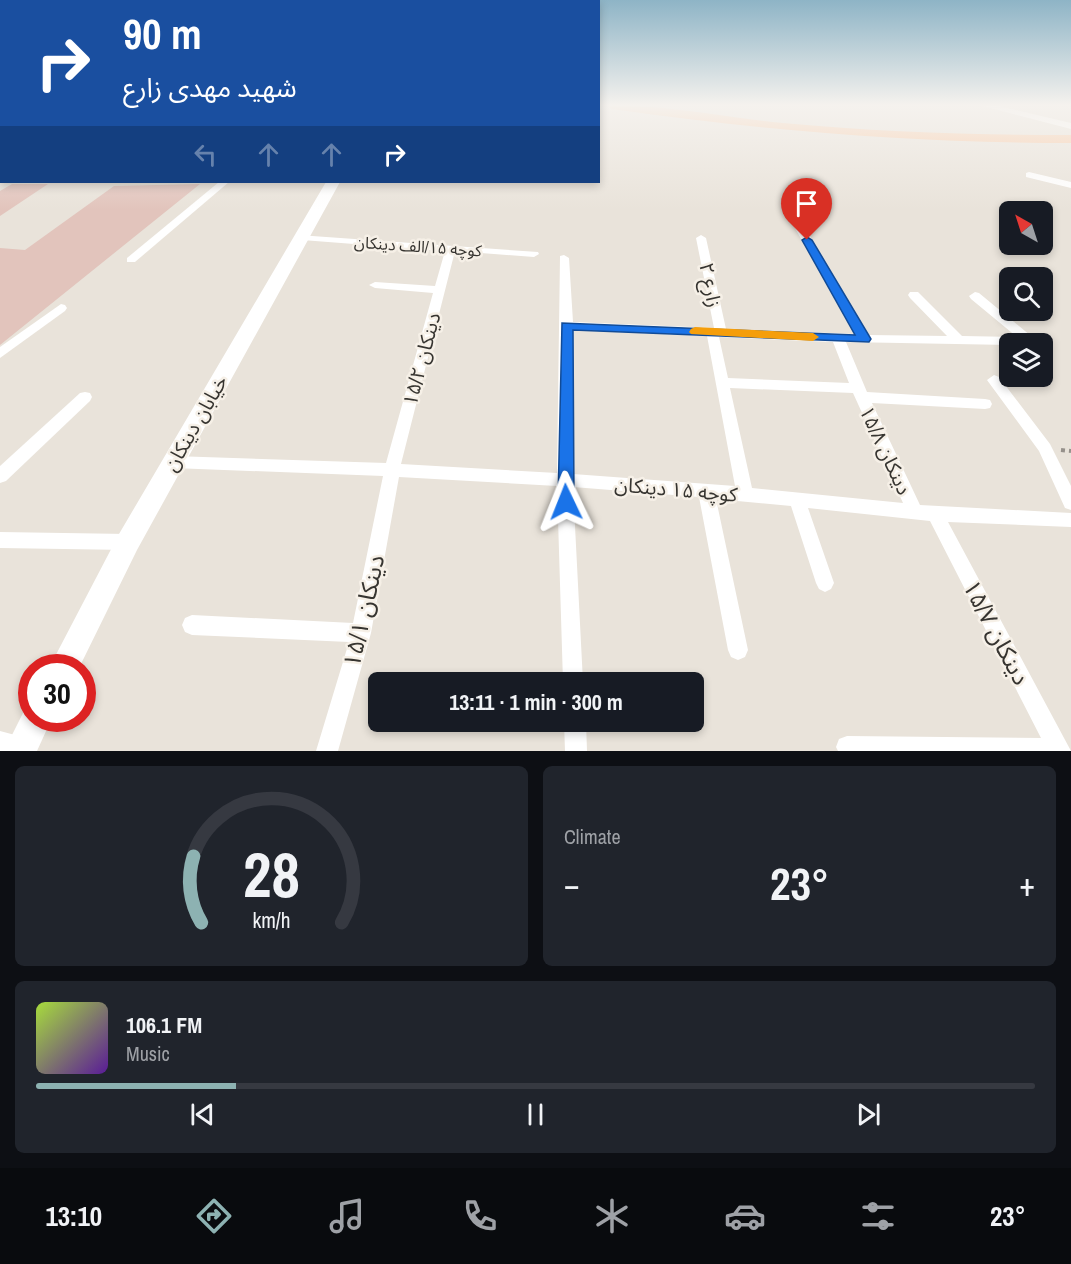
<!DOCTYPE html>
<html lang="en">
<head>
<meta charset="utf-8">
<style>
  :root { --surface:#171b24; --page:#20242c; --text:#f1f3f6; --muted:#9ea1a6; --line:#363941; --accent:#8db2b2 }
  body { margin:0; font-family:"Archivo Narrow","Noto Sans Arabic",sans-serif; background:var(--page); color:var(--text); height:100vh; display:flex; flex-direction:column; font-size:22px; white-space:nowrap }
  * { box-sizing:border-box; margin:0 }
  p { font-size:20px; color:var(--muted) }
  .icon { flex:none; width:33px; height:33px; fill:none; stroke:currentColor; stroke-width:2; stroke-linecap:round; stroke-linejoin:round }
  .map { position:relative; height:751px; overflow:hidden }
  .panel { display:flex; flex-direction:column; gap:15px; padding:15px; background:#0d0f14; flex:1 }
  .panel>* { flex:none }
  .guide { position:absolute; left:0px; top:0px; width:600px; height:183px; box-shadow:0 3px 9px #0003; background:#1a4fa0; color:#fff; overflow:hidden }
  .needle { width:39px; rotate:321deg }
  .fabs { position:absolute; left:999px; top:201px; display:grid; gap:12px }
  .fabs a { display:grid; place-items:center; width:54px; height:54px; border-radius:9px; background:var(--surface); box-shadow:0 3px 9px #0003; font-size:30px }
  .speed { position:absolute; left:18px; top:654px; display:flex; gap:12px; font-size:30px; font-weight:700; text-align:center }
  .speed>* { display:grid; place-content:center; width:78px; height:78px; border-radius:50%; background:var(--surface); box-shadow:0 3px 9px #0003; line-height:1 }
  .speed .limit { border:9px solid #d22; background:#fff; color:#111 }
  .pin { position:absolute; display:grid; place-items:center; width:51px; height:51px; color:#fff; margin:-62px -26px; border-radius:50% 50% 50% 0; rotate:-45deg; box-shadow:0 0 6px #0007 }
  .pin .icon { rotate:45deg }
  .me { position:absolute; width:66px; margin:-33px; rotate:358deg; stroke-linejoin:round; filter:drop-shadow(0 0 4px #0008) }
  .turn { display:flex; align-items:center; gap:21px; height:126px; padding:0 24px; font-size:27px }
  .turn .icon { width:78px; height:78px; stroke-width:2.5 }
  .turn b { display:block; font-size:42px; line-height:51px }
  .lanes { display:flex; align-items:center; height:57px; padding:0 24px; background:#0003; justify-content:center; gap:30px; direction:ltr }
  .lanes .off { opacity:.35 }
  .big { font-size:45px; font-weight:800; line-height:1.1 }
  .panel .tile { flex:1; display:flex; flex-direction:column; justify-content:center; gap:9px; min-width:0; padding:0 21px; border-radius:9px; background:var(--page) }
  .panel .dial { align-items:center; gap:0 }
  .dial svg { height:156px; overflow:visible; fill:none; stroke:var(--line); stroke-width:7; stroke-linecap:round; text-anchor:middle }
  .dial text { fill:var(--text); stroke:none }
  .song { display:flex; align-items:center; gap:18px }
  .cover { width:72px; height:72px; border-radius:9px; background:linear-gradient(135deg,hsl(80 70% 55%),hsl(270 70% 35%)) }
  .played { height:6px; border-radius:3px; background:linear-gradient(90deg,var(--accent) 20%,var(--line) 20%) }
  .keys { display:flex; justify-content:space-around; direction:ltr }
  .heat { display:flex; justify-content:space-between; align-items:center; font-size:33px; direction:ltr }
  .panel .tiles { flex:1; display:grid; gap:15px; grid-template-columns:1fr 1fr }
  .tile:last-child { grid-column:span 2 }
  .trip { position:absolute; left:368px; top:672px; width:336px; height:60px; border-radius:9px; background:var(--surface); box-shadow:0 3px 9px #0003; font-weight:800; line-height:60px; text-align:center }
  .dock { display:flex; height:96px; justify-content:space-around; align-items:center; background:#090b0e; color:var(--muted) }
  .dock .icon { width:42px; height:42px }
  .dock .active { color:var(--accent) }
  .dock b { font-size:27px; color:var(--text) }
  .map>svg:first-child { display:block }
  .green { fill:#e2c4bc }
  .lines { fill:none; stroke-linecap:round; stroke-linejoin:round }
  .path { stroke:#96918b; stroke-width:4; stroke-dasharray:4 4; stroke-linecap:butt }
  .minor { fill:#fff; fill-rule:evenodd }
  .tertiary { fill:#fff; fill-rule:evenodd }
  .secondary { fill:#fff; fill-rule:evenodd }
  .trunk { fill:#fac8a2; fill-rule:evenodd }
  .route { fill:#1a73e8; stroke:#114b97; stroke-width:1.5 }
  .slow { fill:#f59e0b }
  .labels { text-anchor:middle; dominant-baseline:central; stroke-width:5; stroke-linejoin:round; paint-order:stroke }
  .far-street-label { font-size:16px; fill:#363430; stroke:#f6f0e7 }
  .street-label { font-size:20px; fill:#363430; stroke:#f6f0e7 }
  .near-street-label { font-size:24px; fill:#363430; stroke:#f6f0e7 }
</style>
</head>
<body>
<div class="map">
<svg width="1071" height="751" viewBox="0 0 1071 751">
  <rect width="100%" height="100%" fill="#e9e3da"/>
  <g class="green">
    <polygon points="12,184 48,184 0,216 0,191"/>
    <polygon points="200,184 0,345 0,248 25,250 114,186"/>
  </g>
  <g class="lines">
    <polyline class="path" points="1061,450 1071,451"/>
    <g class="minor">
      <rect x="0" y="172" width="2" height="6"/>
      <polygon points="1029,172 1071,182 1071,188 1026,177 1026,173"/>
      <polygon points="219,182 229,182 135,262 127,262 127,258"/>
      <path d="M796,218L801,221L868,335L947,336L910,298L908,295L910,292H918L962,336L1017,337L971,299L969,296L975,292L979,293L1037,341L1036,344L1010,345L846,342L867,392L985,399L990,400L992,404L990,408L985,409L872,403L920,505L1071,513V527L948,522L1071,751H838L836,747L839,739L847,736L1041,738L930,521L808,508L834,583L831,589L825,592L819,589L816,583L791,506L716,499L748,650L745,657L738,660L731,657L728,650L699,497L573,487L583,682H563L557,486L399,477L371,633L338,751H316L349,642L192,635L185,632L182,625L185,618L192,615L353,623L383,476L173,468L168,466L165,462L168,458L173,456L386,463L433,293L375,288L369,285L375,282L435,286L445,251L302,240L297,237L298,235L538,252L539,254L534,257L455,251L401,464L557,473L560,256L564,255L569,258L573,322L714,328L696,238L701,235L706,238L726,329L855,334L791,221ZM573,330L707,336L735,486L573,474ZM719,337L833,342L849,383L728,378ZM730,388L853,393L903,503L752,488Z"/>
      <polygon points="61,304 65,305 67,308 65,311 0,358 0,347"/>
      <polygon points="994,375 999,377 1050,444 1071,486 1071,510 1065,508 1039,451 987,380"/>
      <polygon points="85,392 90,393 92,397 90,401 6,481 0,483 0,466 80,393"/>
      <polygon points="0,532 128,534 134,536 137,542 134,548 128,550 0,548"/>
      <polygon points="564,722 586,722 587,751 565,751"/>
      <polygon points="0,731 30,739 33,747 31,751 0,751"/>
    </g>
    <polygon class="tertiary" points="979,105 995,105 1071,123 1071,129"/>
    <g class="secondary">
      <polygon points="326,182 340,182 137,550 79,668 49,668 119,534"/>
      <polygon points="32,705 32,718 52,718 37,751 4,751 26,707"/>
    </g>
    <path class="trunk" d="M606,105C665,105 724,117 783,123C879,132 975,135 1071,135V143C917,143 765,131 612,109Z"/>
  </g>
  <linearGradient id="sky" x2="0" y2="1"><stop stop-color="#8eb4c6"/><stop offset="0.5" stop-color="#f5f2ee"/><stop offset="1" stop-color="#f5f2ee" stop-opacity="0"/></linearGradient>
  <rect width="1071" height="210" fill="url(#sky)"/>
  <polygon class="route" points="807,237 812,240 871,339 869,342 573,330 574,502 572,507 566,509 560,507 558,502 562,323 855,335 802,240"/>
  <polygon class="slow" points="695,327 813,333 819,337 813,341 691,334 689,332 691,329"/>
  <g class="labels">
    <g class="far-street-label">
      <text transform="translate(418 246) rotate(4)">کوچه ۱۵/الف دینکان</text>
    </g>
    <g class="street-label">
      <text transform="translate(711 285) rotate(79)">۲ زارع</text>
      <text transform="translate(421 359) rotate(-75)">۱۵/۲ دینکان</text>
      <text transform="translate(195 423) rotate(-60)">خیابان دینکان</text>
      <text transform="translate(886 450) rotate(65)">۱۵/۸ دینکان</text>
      <text transform="translate(676 489) rotate(5)">کوچه ۱۵ دینکان</text>
    </g>
    <g class="near-street-label">
      <text transform="translate(363 611) rotate(-77)">۱۵/۱ دینکان</text>
      <text transform="translate(997 632) rotate(62)">۱۵/۷ دینکان</text>
    </g>
  </g>
</svg>
<div class="fabs">
<a><svg class="needle" viewBox="-14 -14 28 28"><path d="M0-13l5 13h-10z" fill="#e53935"/><path d="M0 13l5-13h-10z" fill="#9ea1a6"/></svg></a>
<a><svg class="icon" aria-label="search" viewBox="0 0 24 24"><circle cx="10" cy="10" r="6"/><path d="M15 15l6 6"/></svg></a>
<a><svg class="icon" aria-label="layers" viewBox="0 0 24 24"><path d="M12 4l9 5-9 5-9-5zM3 14l9 5 9-5"/></svg></a>
</div>
<div class="speed"><div class="limit">30</div></div>
<div class="pin" style="left:807px;top:240px;background:#d93025"><svg class="icon" aria-label="arrive" viewBox="0 0 24 24"><path d="M6 21V4h12l-3 4 3 4H6"/></svg></div>
<svg class="me" style="left:566px;top:502px" viewBox="-20 -20 40 40"><path d="M0-17L14 15 0 8-14 15z" fill="#1a73e8" stroke="#fff" stroke-width="4"/></svg>
<div class="trip">13:11 · 1 min · 300 m</div>
<div class="guide">
<div class="turn"><svg class="icon" aria-label="right" viewBox="0 0 24 24"><path d="M7 20v-9h11M14 6l5 5-5 5"/></svg><div><b>90 m</b>شهید مهدی زارع</div></div>
<div class="lanes"><svg class="icon off" aria-label="left" viewBox="0 0 24 24"><path d="M17 20v-9H6M10 6l-5 5 5 5"/></svg><svg class="icon off" aria-label="ahead" viewBox="0 0 24 24"><path d="M12 20V5M6 11l6-6 6 6"/></svg><svg class="icon off" aria-label="ahead" viewBox="0 0 24 24"><path d="M12 20V5M6 11l6-6 6 6"/></svg><svg class="icon" aria-label="right" viewBox="0 0 24 24"><path d="M7 20v-9h11M14 6l5 5-5 5"/></svg></div>
</div>
</div>
<section class="panel">
<div class="tiles">
<div class="tile dial"><svg viewBox="0 0 100 80">
<path d="M14 69A42 42 0 1 1 86 69"/>
<path d="M14 69A42 42 0 0 1 10 35" stroke="#8db2b2"/>
<text x="50" y="56" font-size="32" font-weight="700">28</text>
<text x="50" y="72" font-size="11">km/h</text>
</svg></div>
<div class="tile"><p>Climate</p>
<div class="heat"><a>−</a><b class="big">23°</b><a>+</a></div>
</div>
<div class="tile">
<div class="song"><i class="cover"></i><div><b>106.1 FM</b><p>Music</p></div></div>
<div class="played"></div>
<div class="keys"><svg class="icon" aria-label="previous" viewBox="0 0 24 24"><path d="M18 5L8 12l10 7zM5 5v14"/></svg><svg class="icon" aria-label="pause" viewBox="0 0 24 24"><path d="M8 5v14M16 5v14"/></svg><svg class="icon" aria-label="next" viewBox="0 0 24 24"><path d="M6 5l10 7-10 7zM19 5v14"/></svg></div>
</div>
</div>
</section>
<nav class="dock">
<b>13:10</b>
<svg class="icon active" aria-label="directions" viewBox="0 0 24 24"><path d="M12 3l9 9-9 9-9-9zM9 14v-3h6M13 9l2 2-2 2"/></svg>
<svg class="icon" aria-label="music" viewBox="0 0 24 24"><path d="M9 18V5l10-2v13"/><circle cx="6" cy="18" r="3"/><circle cx="16" cy="16" r="3"/></svg>
<svg class="icon" aria-label="phone" viewBox="0 0 24 24"><path d="M5 4h4l2 5-3 2q2 4 5 5l2-3 5 2v4C11 20 4 13 5 4z"/></svg>
<svg class="icon" aria-label="climate" viewBox="0 0 24 24"><path d="M12 3v18M4 7l16 10M4 17L20 7"/></svg>
<svg class="icon" aria-label="car" viewBox="0 0 24 24"><path d="M5 17H2v-5l4-1 3-4h7l3 4 3 1v5h-3M9 17h6M6 11h13"/><circle cx="7" cy="17" r="2"/><circle cx="17" cy="17" r="2"/></svg>
<svg class="icon" aria-label="filters" viewBox="0 0 24 24"><path d="M4 7h16M4 17h16"/><circle cx="9" cy="7" r="2"/><circle cx="15" cy="17" r="2"/></svg>
<b>23°</b>
</nav>
</body>
</html>
